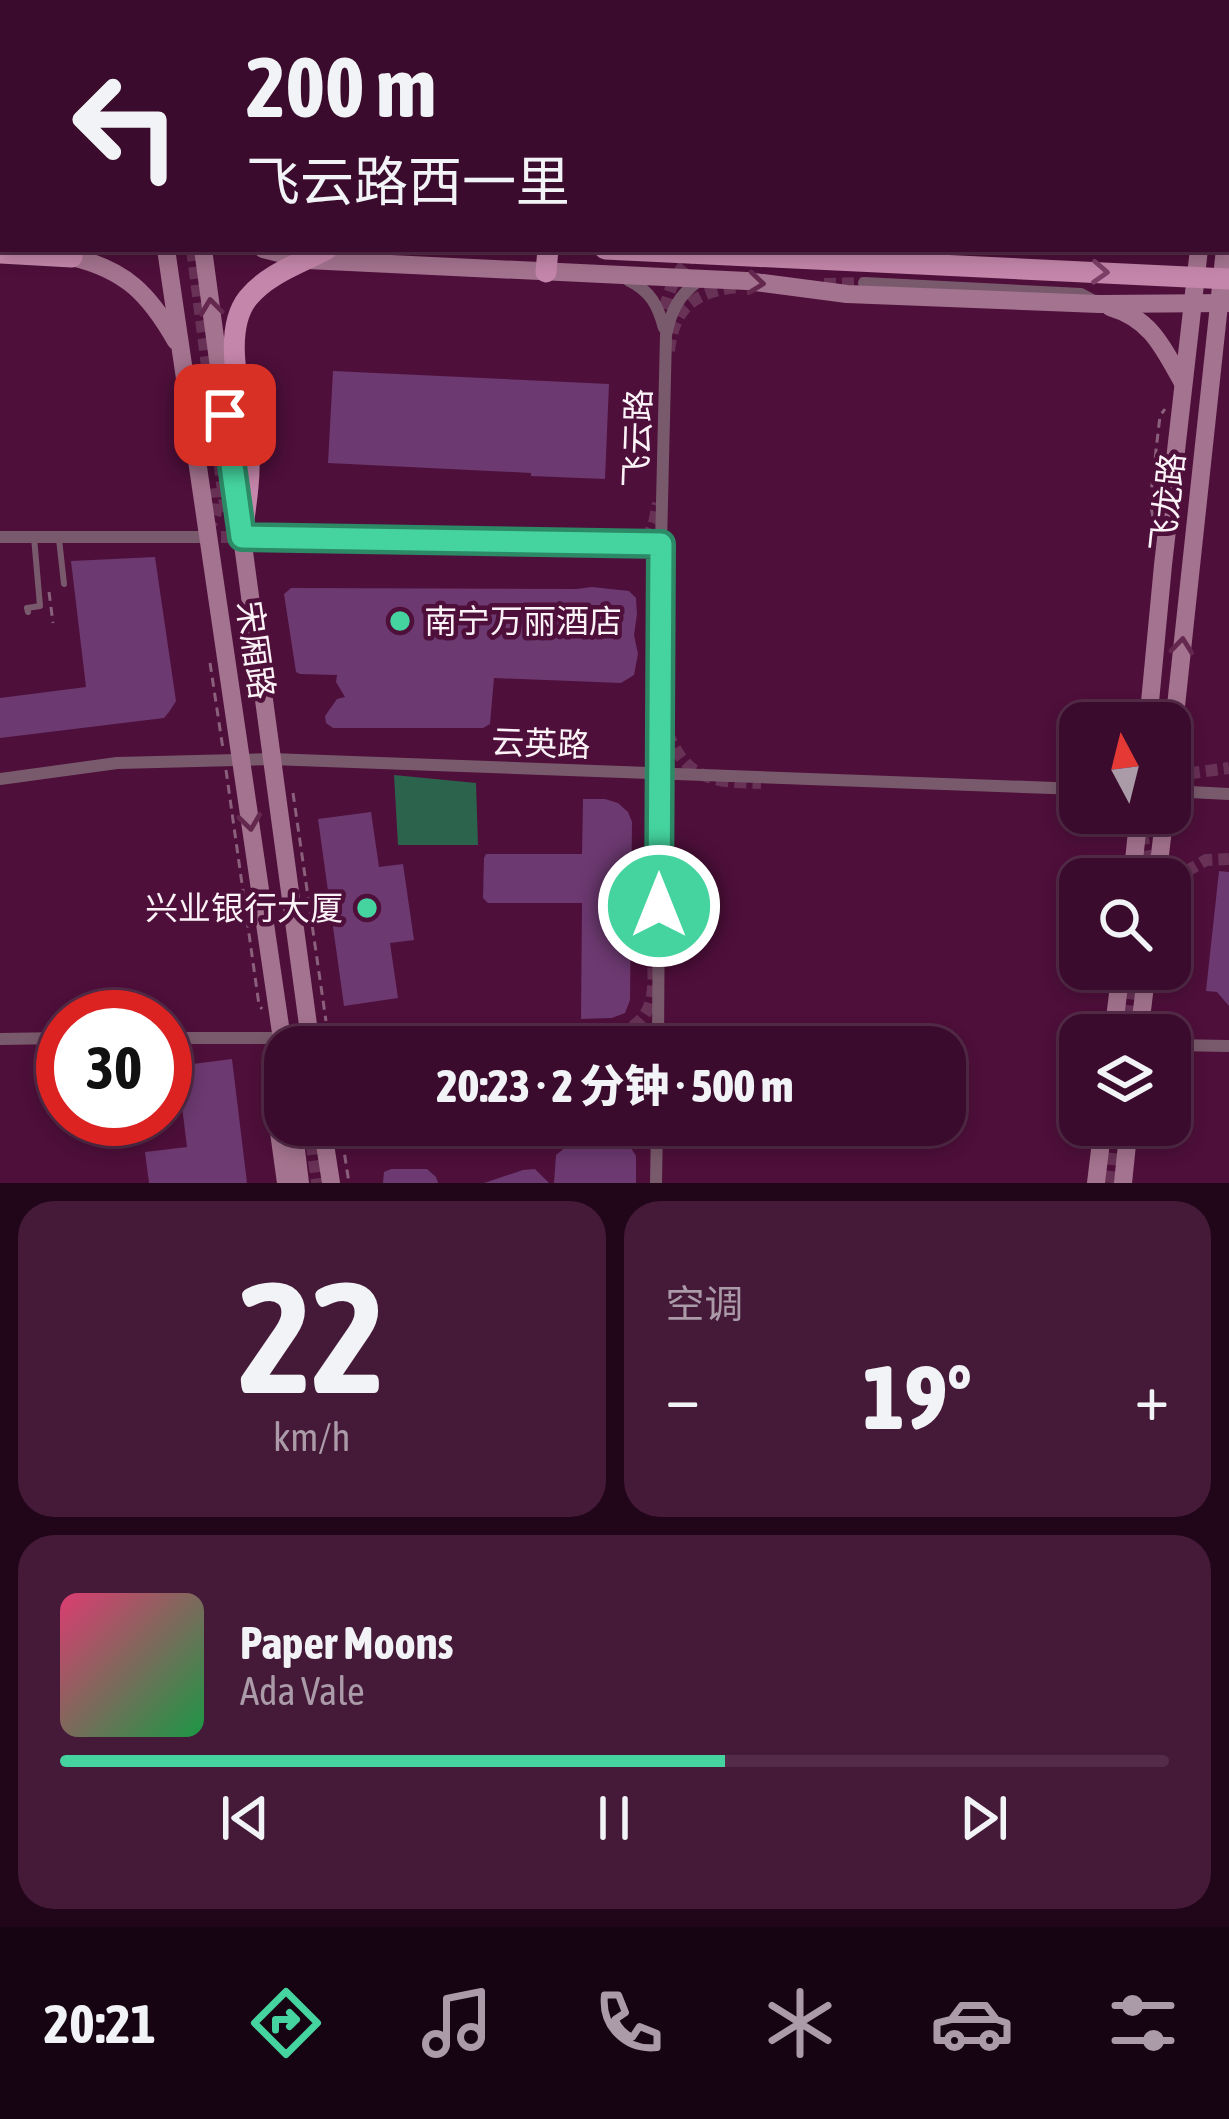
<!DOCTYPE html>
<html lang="zh">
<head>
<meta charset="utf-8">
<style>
  :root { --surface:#3a0b2c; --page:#451938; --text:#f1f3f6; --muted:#ab9ba9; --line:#542b48; --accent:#45d49f }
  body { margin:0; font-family:"Asap Condensed","Noto Sans SC",sans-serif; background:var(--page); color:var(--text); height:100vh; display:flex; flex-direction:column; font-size:45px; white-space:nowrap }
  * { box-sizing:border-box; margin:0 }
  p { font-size:39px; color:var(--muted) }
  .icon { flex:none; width:66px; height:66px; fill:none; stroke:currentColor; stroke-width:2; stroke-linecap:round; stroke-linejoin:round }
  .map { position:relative; height:1183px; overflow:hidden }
  .panel { display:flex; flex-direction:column; gap:18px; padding:18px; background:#200618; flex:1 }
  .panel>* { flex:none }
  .guide { position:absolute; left:0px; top:0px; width:1230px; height:252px; box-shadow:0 6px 18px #0003,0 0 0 3px var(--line); background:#3a0b2c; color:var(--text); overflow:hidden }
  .needle { width:78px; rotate:353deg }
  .buttons { position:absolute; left:1059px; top:702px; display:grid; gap:24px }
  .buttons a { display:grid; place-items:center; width:132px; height:132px; border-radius:24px; background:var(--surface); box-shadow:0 6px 18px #0003,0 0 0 3px var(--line); font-size:60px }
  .speed { position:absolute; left:36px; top:990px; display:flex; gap:24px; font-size:60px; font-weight:700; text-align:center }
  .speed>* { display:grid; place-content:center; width:156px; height:156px; border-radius:50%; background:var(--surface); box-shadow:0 6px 18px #0003,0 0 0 3px var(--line); line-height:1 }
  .speed .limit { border:18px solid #d22; background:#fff; color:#111 }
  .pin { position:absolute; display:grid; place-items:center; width:102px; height:102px; color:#fff; margin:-51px; border-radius:24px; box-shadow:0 6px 18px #0006 }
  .me { position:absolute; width:132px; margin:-66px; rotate:0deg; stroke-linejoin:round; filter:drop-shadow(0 0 9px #0008) }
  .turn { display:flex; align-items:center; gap:42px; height:252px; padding:0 48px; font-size:54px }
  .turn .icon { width:156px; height:156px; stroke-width:2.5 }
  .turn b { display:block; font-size:84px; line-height:102px }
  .big { font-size:90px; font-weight:800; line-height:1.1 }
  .panel .widget { flex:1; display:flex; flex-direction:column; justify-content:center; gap:18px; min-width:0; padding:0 42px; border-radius:36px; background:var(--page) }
  .panel .dial { align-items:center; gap:0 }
  .dial b { font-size:156px; line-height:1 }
  .song { display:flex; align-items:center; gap:36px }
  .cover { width:144px; height:144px; border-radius:18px; background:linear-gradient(135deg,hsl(340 70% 55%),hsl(140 70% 35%)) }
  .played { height:12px; border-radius:6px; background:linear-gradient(90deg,var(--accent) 60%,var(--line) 60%) }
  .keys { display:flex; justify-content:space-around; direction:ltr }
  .heat { display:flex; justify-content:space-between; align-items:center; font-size:66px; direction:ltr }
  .panel .tiles { flex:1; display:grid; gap:18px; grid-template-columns:1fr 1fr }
  .widget:last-child { grid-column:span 2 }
  .trip { position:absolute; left:264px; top:1026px; width:702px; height:120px; border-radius:36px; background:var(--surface); box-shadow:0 6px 18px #0003,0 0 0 3px var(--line); font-weight:800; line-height:120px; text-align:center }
  .menu { display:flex; height:192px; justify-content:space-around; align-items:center; background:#170412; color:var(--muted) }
  .menu .icon { width:84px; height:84px }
  .menu .current { color:var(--accent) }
  .menu b { font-size:54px; color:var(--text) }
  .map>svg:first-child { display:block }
  .green { fill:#2c634c }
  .building { fill:#6c3970 }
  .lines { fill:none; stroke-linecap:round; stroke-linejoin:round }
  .street-tunnel { stroke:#683156; stroke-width:12; stroke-dasharray:12 6; stroke-linecap:butt }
  .path { stroke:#8b607d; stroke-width:3; stroke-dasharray:9 6; stroke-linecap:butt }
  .lane { stroke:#795a6c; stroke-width:6 }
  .street { stroke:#795a6c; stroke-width:12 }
  .secondary { stroke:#a4738f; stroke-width:18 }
  .primary { stroke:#c486aa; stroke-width:21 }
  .oneway { stroke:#7d3f67 }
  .oneway2 { stroke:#64284f }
  .route-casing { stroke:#2d8a67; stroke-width:30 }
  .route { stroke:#45d49f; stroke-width:21 }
  .poi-dot { fill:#45d49f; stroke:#4e0f3a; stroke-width:4.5 }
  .labels { text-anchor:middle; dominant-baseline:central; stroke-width:9; stroke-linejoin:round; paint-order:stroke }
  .street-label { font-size:33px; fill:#faf2f6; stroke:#4e0f3a }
  .poi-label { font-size:33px; fill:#faf2f6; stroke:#4e0f3a; text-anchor:start }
</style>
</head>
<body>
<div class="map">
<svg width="1229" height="1183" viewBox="0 0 1229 1183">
  <rect width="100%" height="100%" fill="#4e0f3a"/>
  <polygon class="green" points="394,775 476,783 478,845 398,845"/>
  <g class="building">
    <polygon points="333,371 609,384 605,479 531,476 531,473 328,463"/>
    <polygon points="155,557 176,701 169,712 164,718 0,738 0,698 86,687 71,561"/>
    <polygon points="592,587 629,591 636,598 637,614 634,635 638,654 634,675 621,683 494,678 490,724 483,728 333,728 326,723 325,716 337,699 345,697 336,682 337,675 300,674 296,672 284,594 291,588 576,589"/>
    <polygon points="583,799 605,799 618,803 628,812 632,822 630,1000 625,1013 612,1018 581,1019 582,903 488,903 483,898 484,858 486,854 582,854"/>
    <polygon points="371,812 379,867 403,864 414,940 390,943 398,998 344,1006 318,819"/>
    <polygon points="1219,871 1229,872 1229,1006 1217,992 1206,991"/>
    <polygon points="232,1059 247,1183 149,1183 145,1152 187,1147 177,1066"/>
    <polygon points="566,1147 631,1148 636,1156 636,1183 554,1183 556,1155"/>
    <polygon points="391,1169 427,1169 436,1177 438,1183 383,1183 384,1172"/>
    <polygon points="535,1169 549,1183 484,1183 523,1170"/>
  </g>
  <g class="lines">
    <g class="street-tunnel">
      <polyline points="165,0 165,3"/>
      <polyline points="192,249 224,499 229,516 240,530"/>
      <polyline points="824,284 864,283"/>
      <path d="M663,327C664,299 674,273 694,254"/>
      <path d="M669,351C674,307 694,292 738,287"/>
      <path d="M205,530C218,520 218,503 216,488"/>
      <polyline points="203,537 248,537"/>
      <polyline points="626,542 649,534 654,523 658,503"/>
      <path d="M661,715C681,775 700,782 761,783"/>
      <polyline points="1170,776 1229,768"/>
      <polyline points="1142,833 1146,856 1143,879"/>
      <polyline points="1170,881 1206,860 1229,859"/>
      <path d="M616,1034C663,1019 652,982 653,941"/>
      <polyline points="1126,1035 1134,969"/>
      <polyline points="309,1125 317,1183"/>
      <polyline points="1111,1183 1117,1125"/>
    </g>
    <g class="path">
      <polyline points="110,253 130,249"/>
      <polyline points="1153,517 1150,502 1160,416 1165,409"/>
      <polyline points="49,592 53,623"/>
      <polyline points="210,663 223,749"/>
      <polyline points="226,770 259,1005 262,1009"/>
      <polyline points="293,793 326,1021"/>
      <polyline points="340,1125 349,1183"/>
    </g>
    <g class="lane">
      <polyline points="59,539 64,584"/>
      <polyline points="28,612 27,608 40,606 34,537"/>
    </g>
    <g class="street">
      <polyline points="205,0 205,3"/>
      <path d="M628,280C651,291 658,306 664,328"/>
      <polyline points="864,283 1081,294 1094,301"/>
      <polyline points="0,537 209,537"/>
      <polyline points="242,537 661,544"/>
      <polyline points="0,779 117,763 271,759 1080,789"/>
      <polyline points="1170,791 1229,794"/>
      <polyline points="309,1036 658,1036"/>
      <polyline points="165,1038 282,1038"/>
      <polyline points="0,1039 63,1038"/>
      <polyline points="1170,1045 1229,1046"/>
      <path d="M658,1047L661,544L666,335C671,311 679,294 700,280"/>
      <polyline points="656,1183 657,1125"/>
    </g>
    <g class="secondary">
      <polyline points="135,0 135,3"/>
      <polyline points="149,0 149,3"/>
      <polyline points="183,0 183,3"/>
      <polyline points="1220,3 1220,0"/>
      <polyline points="0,160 3,160"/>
      <polyline points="1227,229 1229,208"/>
      <polyline points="166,249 285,1060"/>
      <polyline points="203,249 311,1047"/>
      <polyline points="263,249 307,260 747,281 847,294 1099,304 1229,303"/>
      <path d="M72,257C126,270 149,294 176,341"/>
      <path d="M1110,307C1151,319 1163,347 1183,383"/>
      <polyline points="1148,723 1163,565 1199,249"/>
      <polyline points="1170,762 1225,249"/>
      <polyline points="1132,879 1139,813"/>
      <polyline points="1157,879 1165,813"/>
      <polyline points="1113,1035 1121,969"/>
      <polyline points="1139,1035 1147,969"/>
      <polyline points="285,1106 279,1132 286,1183"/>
      <polyline points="293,1125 300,1183"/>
      <polyline points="322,1125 331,1183"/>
      <polyline points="1096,1183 1103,1125"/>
      <polyline points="1123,1183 1129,1125"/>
    </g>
    <g class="primary">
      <polyline points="0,186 3,186"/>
      <polyline points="0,225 3,225"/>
      <polyline points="1227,241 1229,241"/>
      <polyline points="605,249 1229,279"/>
      <polyline points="0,253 72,257"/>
      <polyline points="546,272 548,249"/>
      <path d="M242,537C244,513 250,487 249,463C248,416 217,337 248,298C267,274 301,263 327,249"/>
    </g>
  </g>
  <defs><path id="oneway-chevron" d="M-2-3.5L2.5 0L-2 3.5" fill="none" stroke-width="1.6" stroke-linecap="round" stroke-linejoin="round" transform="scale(3)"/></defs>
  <use class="oneway" href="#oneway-chevron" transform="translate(1100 272) rotate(3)"/>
  <g class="oneway2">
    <use href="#oneway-chevron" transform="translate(756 283) rotate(6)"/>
    <use href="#oneway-chevron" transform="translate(211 307) rotate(-97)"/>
    <use href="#oneway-chevron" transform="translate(1182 646) rotate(-84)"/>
    <use href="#oneway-chevron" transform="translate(250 822) rotate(82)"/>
  </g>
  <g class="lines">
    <g class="route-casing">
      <polyline id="route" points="225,415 242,537 661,544 659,906"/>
    </g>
    <use href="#route" class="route"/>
  </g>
  <g class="poi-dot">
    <circle cx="400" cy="621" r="12"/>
    <circle cx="367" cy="908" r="12"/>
  </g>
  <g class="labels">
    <g class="street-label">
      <text transform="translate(637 438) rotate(-88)">飞云路</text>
      <text transform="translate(1167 502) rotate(-84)">飞龙路</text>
      <text transform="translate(256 650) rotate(82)">宋厢路</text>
      <text transform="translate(541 743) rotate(2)">云英路</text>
    </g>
    <g class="poi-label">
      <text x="424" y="621">南宁万丽酒店</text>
      <text x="343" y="908" text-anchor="end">兴业银行大厦</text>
    </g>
  </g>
</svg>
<div class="buttons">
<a><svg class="needle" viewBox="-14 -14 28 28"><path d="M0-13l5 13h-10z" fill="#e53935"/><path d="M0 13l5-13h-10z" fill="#ab9ba9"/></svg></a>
<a><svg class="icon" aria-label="search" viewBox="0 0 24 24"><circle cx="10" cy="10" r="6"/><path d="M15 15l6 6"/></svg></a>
<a><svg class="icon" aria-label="layers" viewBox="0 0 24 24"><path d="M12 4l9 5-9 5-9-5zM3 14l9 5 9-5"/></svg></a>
</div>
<div class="speed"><div class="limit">30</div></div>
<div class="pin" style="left:225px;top:415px;background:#d93025"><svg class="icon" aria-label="arrive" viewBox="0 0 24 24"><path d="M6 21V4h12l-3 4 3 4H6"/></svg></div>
<svg class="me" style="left:659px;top:906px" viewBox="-20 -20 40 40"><circle r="17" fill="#45d49f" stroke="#fff" stroke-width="3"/><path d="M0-11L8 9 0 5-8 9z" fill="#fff"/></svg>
<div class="trip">20:23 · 2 分钟 · 500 m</div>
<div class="guide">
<div class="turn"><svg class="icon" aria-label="left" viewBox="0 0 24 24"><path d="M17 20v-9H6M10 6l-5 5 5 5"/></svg><div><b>200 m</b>飞云路西一里</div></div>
</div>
</div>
<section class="panel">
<div class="tiles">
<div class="widget dial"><b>22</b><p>km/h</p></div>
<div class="widget"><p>空调</p>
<div class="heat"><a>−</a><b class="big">19°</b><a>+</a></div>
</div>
<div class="widget">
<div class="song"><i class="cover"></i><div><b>Paper Moons</b><p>Ada Vale</p></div></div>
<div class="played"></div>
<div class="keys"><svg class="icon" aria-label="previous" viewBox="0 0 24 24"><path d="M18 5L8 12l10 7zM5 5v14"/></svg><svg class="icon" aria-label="pause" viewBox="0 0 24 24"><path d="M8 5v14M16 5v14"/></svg><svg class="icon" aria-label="next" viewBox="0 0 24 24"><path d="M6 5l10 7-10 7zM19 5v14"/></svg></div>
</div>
</div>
</section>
<nav class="menu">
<b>20:21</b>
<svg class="icon current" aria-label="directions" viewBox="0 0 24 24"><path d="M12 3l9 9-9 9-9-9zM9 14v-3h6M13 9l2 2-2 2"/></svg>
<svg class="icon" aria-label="music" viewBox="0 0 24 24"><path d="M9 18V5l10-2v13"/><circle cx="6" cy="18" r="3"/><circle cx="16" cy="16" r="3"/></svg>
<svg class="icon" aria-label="phone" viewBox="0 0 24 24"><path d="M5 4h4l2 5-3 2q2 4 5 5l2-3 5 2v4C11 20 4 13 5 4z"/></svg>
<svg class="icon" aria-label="climate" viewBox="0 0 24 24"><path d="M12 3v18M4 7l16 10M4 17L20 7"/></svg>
<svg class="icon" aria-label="car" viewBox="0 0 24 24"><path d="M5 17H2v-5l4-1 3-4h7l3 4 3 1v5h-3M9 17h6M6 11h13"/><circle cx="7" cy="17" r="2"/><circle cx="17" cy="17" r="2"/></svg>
<svg class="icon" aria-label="filters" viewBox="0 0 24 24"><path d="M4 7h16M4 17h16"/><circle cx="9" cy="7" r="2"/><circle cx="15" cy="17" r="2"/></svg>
</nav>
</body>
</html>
